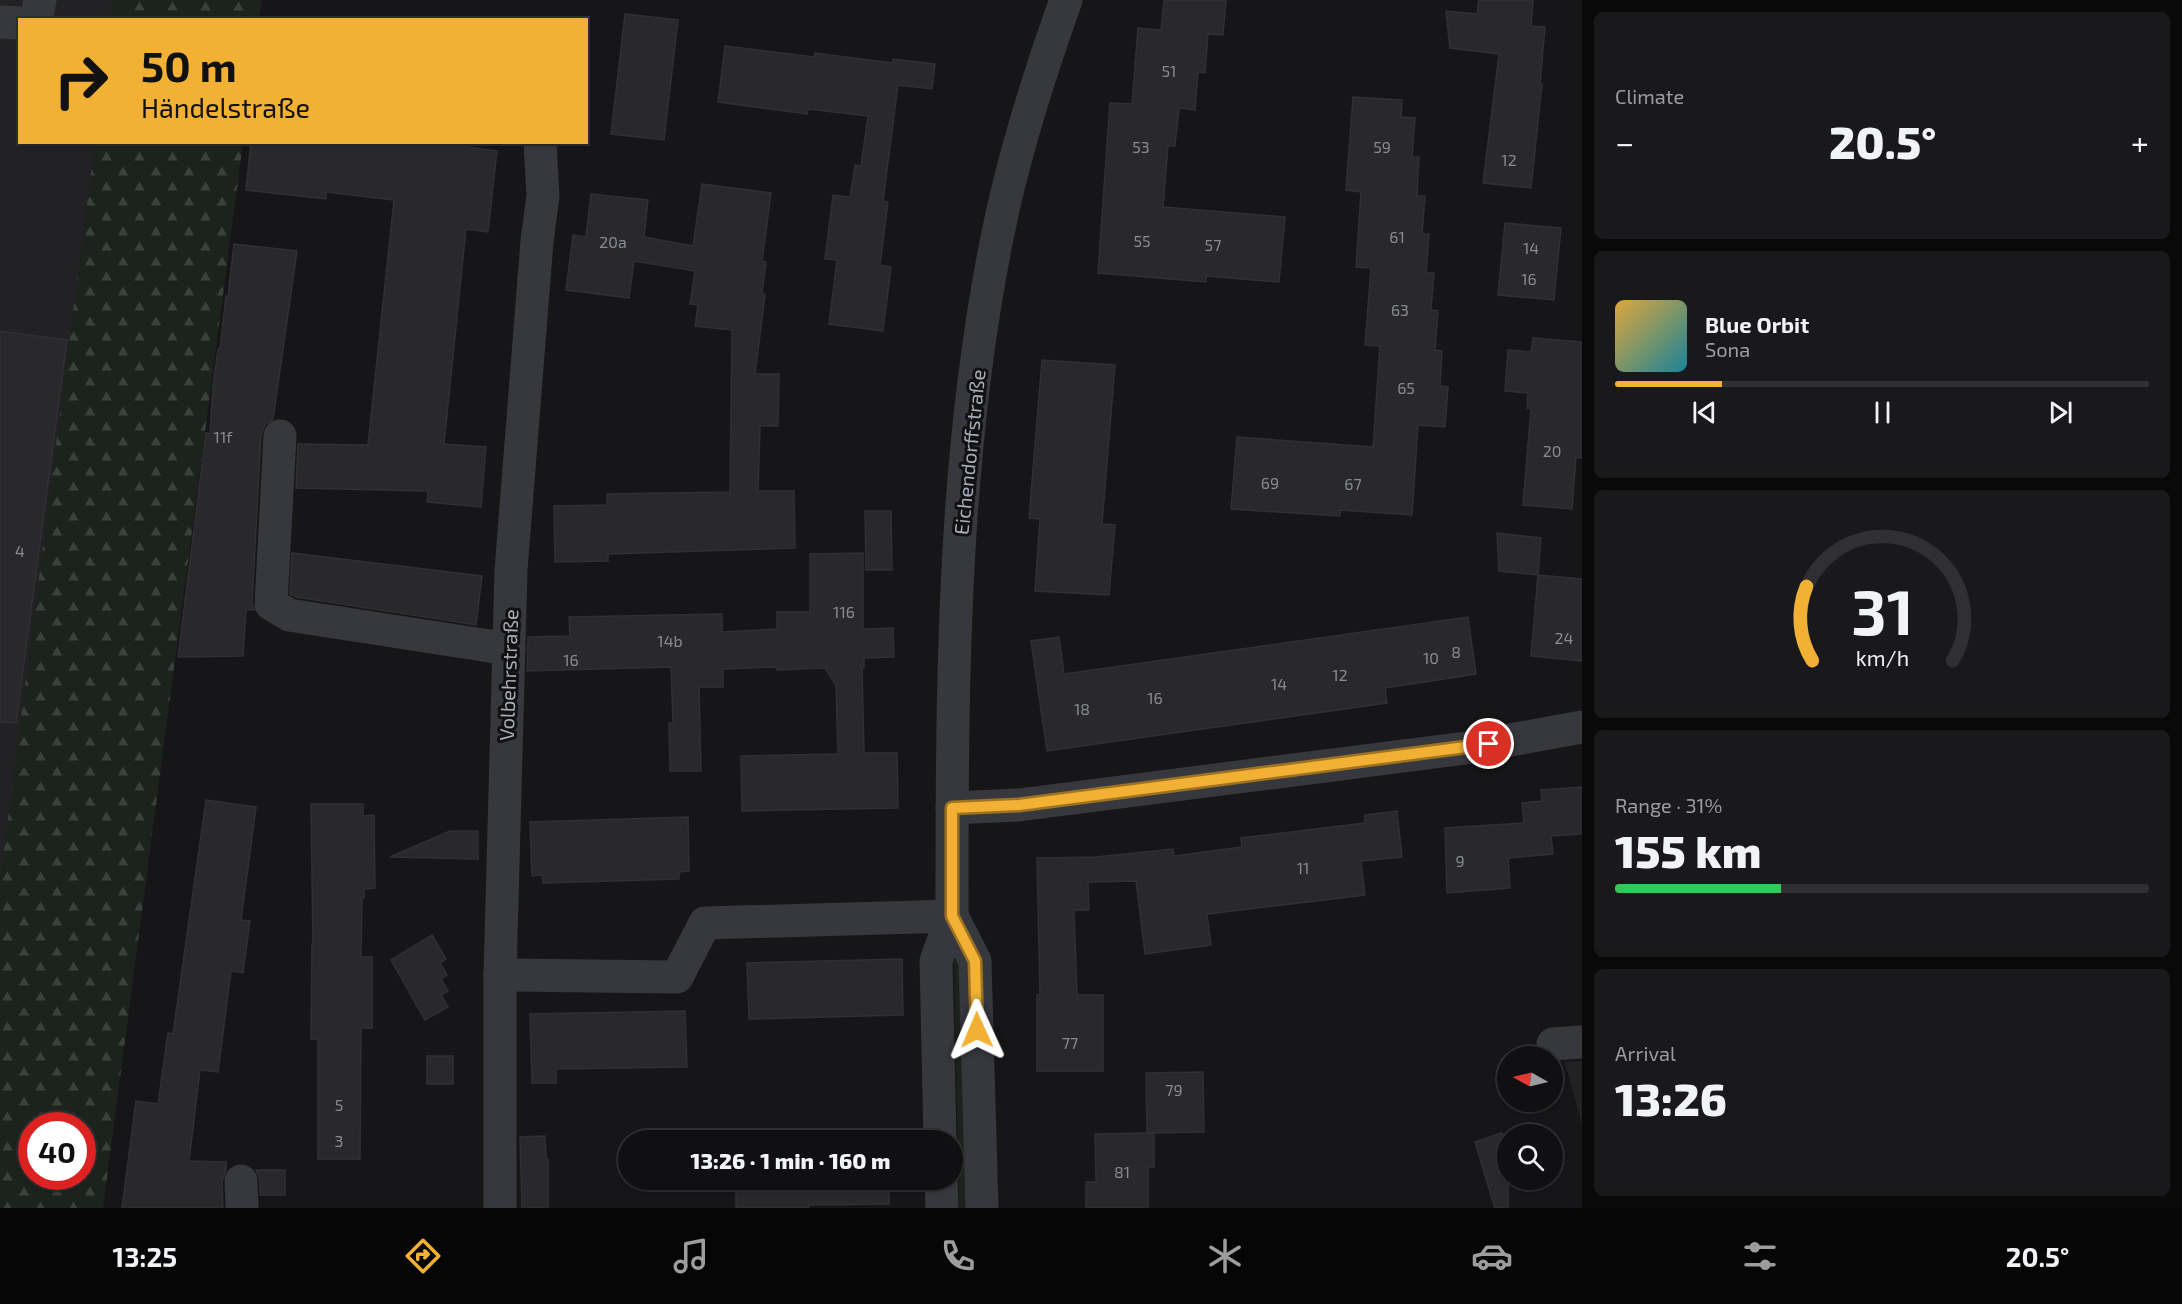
<!DOCTYPE html>
<html lang="en">
<head>
<meta charset="utf-8">
<style>
  :root { --surface:#101012; --page:#19191b; --text:#f1f3f6; --muted:#9c9d9f; --line:#303032; --accent:#f2b134 }
  body { margin:0; font-family:"Exo 2",sans-serif; background:var(--page); color:var(--text); height:100vh; display:flex; flex-direction:column; font-size:22px; white-space:nowrap }
  * { box-sizing:border-box; margin:0 }
  p { font-size:20px; color:var(--muted) }
  .icon { flex:none; width:33px; height:33px; fill:none; stroke:currentColor; stroke-width:2; stroke-linecap:round; stroke-linejoin:round }
  .map { position:relative; flex:1; overflow:hidden }
  .sheet { display:flex; flex-direction:column; gap:12px; padding:12px; background:#09090a; width:600px }
  .sheet>* { flex:none }
  .banner { position:absolute; left:18px; top:18px; width:570px; height:126px; border-radius:0px; box-shadow:0 2px 4px #0004,0 0 0 2px var(--line); background:#f2b134; color:#111; overflow:hidden }
  .needle { width:39px; rotate:278deg }
  .controls { position:absolute; left:1497px; top:1046px; display:grid; gap:12px }
  .controls a { display:grid; place-items:center; width:66px; height:66px; border-radius:50%; background:var(--surface); box-shadow:0 2px 4px #0004,0 0 0 2px var(--line); font-size:30px }
  .speed { position:absolute; left:18px; top:1112px; display:flex; gap:12px; font-size:30px; font-weight:700; text-align:center }
  .speed>* { display:grid; place-content:center; width:78px; height:78px; border-radius:50%; background:var(--surface); box-shadow:0 2px 4px #0004,0 0 0 2px var(--line); line-height:1 }
  .speed .limit { border:9px solid #d22; background:#fff; color:#111 }
  .pin { position:absolute; display:grid; place-items:center; width:51px; height:51px; color:#fff; margin:-26px; border:3px solid #fff; border-radius:50%; box-shadow:0 2px 6px #0007 }
  .me { position:absolute; width:66px; margin:-33px; rotate:359deg; stroke-linejoin:round; filter:drop-shadow(0 0 4px #0008) }
  .turn { display:flex; align-items:center; gap:21px; height:126px; padding:0 24px; font-size:27px }
  .turn .icon { width:78px; height:78px; stroke-width:2.5 }
  .turn b { display:block; font-size:42px; line-height:51px }
  .big { font-size:45px; font-weight:800; line-height:1.1 }
  .sheet .card { flex:1; display:flex; flex-direction:column; justify-content:center; gap:9px; min-width:0; padding:0 21px; border-radius:9px; background:var(--page) }
  .sheet .dial { align-items:center; gap:0 }
  .dial svg { height:156px; overflow:visible; fill:none; stroke:var(--line); stroke-width:7; stroke-linecap:round; text-anchor:middle }
  .dial text { fill:var(--text); stroke:none }
  .song { display:flex; align-items:center; gap:18px }
  .cover { width:72px; height:72px; border-radius:9px; background:linear-gradient(135deg,hsl(40 70% 55%),hsl(190 70% 35%)) }
  .played { height:6px; border-radius:3px; background:linear-gradient(90deg,var(--accent) 20%,var(--line) 20%) }
  .keys { display:flex; justify-content:space-around; direction:ltr }
  .heat { display:flex; justify-content:space-between; align-items:center; font-size:33px; direction:ltr }
  .charge { height:9px; border-radius:4px; background:linear-gradient(90deg,#34c759 31%,var(--line) 0) }
  .trip { position:absolute; left:618px; top:1130px; width:345px; height:60px; border-radius:30px; background:var(--surface); box-shadow:0 2px 4px #0004,0 0 0 2px var(--line); font-weight:800; line-height:60px; text-align:center }
  .tab-bar { display:flex; height:96px; justify-content:space-around; align-items:center; background:#060607; color:var(--muted) }
  .tab-bar .icon { width:42px; height:42px }
  .tab-bar .active { color:var(--accent) }
  .tab-bar b { font-size:27px; color:var(--text) }
  main { display:flex; flex:1; min-height:0 }
  .map>svg:first-child { display:block }
  .built { fill:#222225 }
  .green { fill:#1c231d }
  .forest { fill:url(#forest-firs); fill-rule:evenodd }
  .building { fill:#29292c; stroke:#303034; stroke-width:1.5 }
  .lines { fill:none; stroke-linecap:round; stroke-linejoin:round }
  .minor { stroke:#37383d; stroke-width:33 }
  .route-casing { stroke:#9d7322; stroke-width:15 }
  .route { stroke:#f2b134; stroke-width:10 }
  .labels { text-anchor:middle; dominant-baseline:central; stroke-width:6; stroke-linejoin:round; paint-order:stroke }
  .number-label { font-size:16px; fill:#888b94 }
  .street-label { font-size:20px; fill:#a8adb8; stroke:#111113 }
</style>
</head>
<body>
<main>
<div class="map">
<svg width="1582" height="1208" viewBox="0 0 1582 1208">
  <defs>
    <pattern id="forest-firs" width="22" height="20" patternUnits="userSpaceOnUse" patternTransform="scale(1.5)"><rect width="22" height="20" fill="#1c231d"/><path d="M5 1l3.5 6h-7zM16 11l3.5 6h-7z" fill="#3a403c"/></pattern>
  </defs>
  <rect width="100%" height="100%" fill="#161618"/>
  <g class="built">
    <polygon points="0,0 114,0 112,19 20,20 20,142 96,143 0,904"/>
    <polygon points="1582,1061 1582,1125 1565,1062"/>
  </g>
  <polygon class="green" points="957,957 963,961 968,1208 959,1208 954,961"/>
  <g class="forest">
    <polygon points="113,0 262,0 259,19 110,19"/>
    <path d="M95,142L243,143L103,1208H0V880ZM32,1125H82V1176H32Z"/>
  </g>
  <g class="building">
    <polygon points="1164,0 1226,0 1223,35 1208,34 1205,73 1198,72 1195,110 1179,108 1175,146 1168,146 1163,207 1285,217 1279,282 1206,276 1206,282 1098,273 1110,103 1132,104 1138,28 1161,30"/>
    <polygon points="1479,0 1533,0 1531,26 1545,27 1540,84 1542,84 1531,188 1483,183 1499,54 1450,48 1446,11 1477,14"/>
    <polygon points="625,14 678,20 664,140 611,134"/>
    <polygon points="725,46 814,57 815,53 893,63 893,59 935,64 932,89 898,85 883,201 888,202 880,265 891,267 883,331 829,324 837,260 825,259 833,195 850,197 855,165 861,166 868,116 808,109 807,114 718,102"/>
    <polygon points="1353,97 1402,100 1401,117 1415,118 1412,157 1419,157 1417,196 1425,196 1422,234 1429,234 1426,273 1434,273 1431,310 1438,311 1435,350 1442,351 1440,386 1448,387 1445,427 1418,425 1412,515 1340,510 1340,516 1231,509 1237,437 1373,447 1380,346 1365,345 1371,268 1356,267 1361,192 1346,190"/>
    <polygon points="251,142 431,142 497,151 488,232 466,229 444,444 486,447 481,507 427,502 428,491 296,488 298,444 368,445 394,200 326,192 326,199 246,190"/>
    <polygon points="702,184 771,193 762,261 766,262 762,294 765,295 755,374 779,374 778,426 760,426 758,491 794,491 795,548 608,554 608,561 555,562 554,506 607,505 607,494 730,492 732,330 695,326 698,305 690,304 695,271 634,261 629,298 566,290 573,235 586,237 591,194 648,200 644,237 693,246"/>
    <polygon points="1505,223 1561,228 1554,300 1498,295"/>
    <polygon points="234,244 297,251 273,419 265,425 261,435 252,603 254,610 246,610 243,656 178,657 206,433 210,434 213,386 218,349 220,349 226,296 228,296"/>
    <polygon points="0,331 67,340 16,723 0,722"/>
    <polygon points="1533,338 1582,342 1582,458 1576,457 1572,509 1523,505 1531,408 1527,408 1528,393 1505,391 1508,350 1531,352"/>
    <polygon points="1042,360 1115,365 1102,524 1115,525 1109,595 1035,591 1040,519 1029,518"/>
    <polygon points="865,511 891,511 892,570 866,570"/>
    <polygon points="1497,533 1541,538 1538,575 1582,579 1582,661 1531,656 1538,575 1499,571"/>
    <polygon points="292,553 482,576 476,625 296,597 290,594"/>
    <polygon points="863,553 863,629 893,628 894,657 864,658 864,668 862,668 864,753 897,753 898,808 742,811 741,756 838,754 836,685 825,668 777,670 777,667 723,669 723,687 699,687 701,771 670,771 669,723 673,723 671,667 527,671 528,637 570,636 569,617 722,614 722,632 777,629 777,612 810,612 810,554"/>
    <polygon points="1468,617 1476,674 1385,688 1387,703 1047,751 1031,641 1059,637 1064,674"/>
    <polygon points="1582,787 1582,834 1551,836 1553,854 1508,858 1510,888 1447,893 1445,828 1524,823 1522,803 1542,801 1541,790"/>
    <polygon points="206,800 256,807 241,920 250,921 243,973 231,971 218,1072 200,1070 189,1161 226,1162 226,1170 222,1182 223,1208 122,1208 136,1101 158,1104 168,1033 173,1034"/>
    <polygon points="311,804 363,804 363,816 374,815 375,888 364,889 364,898 362,898 361,957 372,957 372,1028 361,1028 360,1159 318,1159 318,1039 311,1039 312,944 313,944"/>
    <polygon points="1397,811 1402,857 1361,861 1365,895 1207,914 1211,945 1145,954 1136,881 1088,882 1089,910 1074,910 1077,995 1103,995 1103,1071 1037,1071 1037,995 1040,995 1037,858 1096,857 1173,849 1174,856 1242,847 1241,838 1365,823 1365,815"/>
    <polygon points="688,817 689,871 679,872 679,879 543,883 542,875 532,876 530,822"/>
    <polygon points="450,831 478,831 478,859 390,857"/>
    <polygon points="432,935 446,959 440,963 447,975 441,979 448,991 441,995 448,1007 425,1020 391,960"/>
    <polygon points="902,959 903,1015 749,1019 747,963"/>
    <polygon points="685,1011 687,1067 556,1069 556,1083 532,1083 530,1014"/>
    <rect x="427" y="1056" width="26" height="28"/>
    <polygon points="1203,1072 1204,1132 1147,1133 1146,1073"/>
    <polygon points="1154,1133 1154,1167 1148,1167 1148,1208 1086,1208 1086,1182 1096,1182 1095,1134"/>
    <polygon points="1502,1133 1508,1151 1508,1208 1495,1208 1475,1142"/>
    <polygon points="545,1136 546,1159 548,1159 548,1208 522,1208 520,1137"/>
    <polygon points="889,1138 889,1140 736,1140"/>
    <polygon points="256,1170 285,1170 285,1195 260,1195 260,1180"/>
    <polygon points="736,1179 889,1179 889,1204 809,1205 809,1208 736,1208"/>
  </g>
  <g class="lines">
    <g class="minor">
      <polyline points="36,20 40,0"/>
      <polyline points="0,22 20,23"/>
      <polyline points="280,436 271,604 289,615 509,649"/>
      <polyline points="952,808 1019,805 1466,748 1582,727"/>
      <polyline points="952,916 975,961 982,1208"/>
      <polyline points="500,975 677,977 705,923 952,916"/>
      <polyline points="1553,1044 1582,1042"/>
      <path d="M940,1140L936,961L952,916C952,679 952,438 1004,205C1020,136 1042,67 1066,0"/>
      <polyline points="941,1179 942,1208"/>
      <polyline points="241,1181 242,1208"/>
      <polyline points="500,1208 500,975 511,570 537,241 543,196 540,142"/>
    </g>
  </g>
  <g class="lines">
    <g class="route-casing">
      <polyline id="route" points="977,1030 975,961 952,916 952,808 1019,805 1489,744"/>
    </g>
    <use href="#route" class="route"/>
  </g>
  <g class="labels">
    <g class="number-label">
      <text x="1169" y="70">51</text>
      <text x="1141" y="146">53</text>
      <text x="1382" y="146">59</text>
      <text x="1509" y="159">12</text>
      <text x="1397" y="236">61</text>
      <text x="1142" y="240">55</text>
      <text x="613" y="241">20a</text>
      <text x="1213" y="244">57</text>
      <text x="1531" y="247">14</text>
      <text x="1529" y="278">16</text>
      <text x="1400" y="309">63</text>
      <text x="1406" y="387">65</text>
      <text x="223" y="436">11f</text>
      <text x="1552" y="450">20</text>
      <text x="1270" y="482">69</text>
      <text x="1353" y="483">67</text>
      <text x="20" y="550">4</text>
      <text x="844" y="611">116</text>
      <text x="1564" y="637">24</text>
      <text x="670" y="640">14b</text>
      <text x="1456" y="651">8</text>
      <text x="1431" y="657">10</text>
      <text x="571" y="659">16</text>
      <text x="1340" y="674">12</text>
      <text x="1279" y="683">14</text>
      <text x="1155" y="697">16</text>
      <text x="1082" y="708">18</text>
      <text x="1460" y="860">9</text>
      <text x="1303" y="867">11</text>
      <text x="1070" y="1042">77</text>
      <text x="1174" y="1089">79</text>
      <text x="339" y="1104">5</text>
      <text x="339" y="1140">3</text>
      <text x="1122" y="1171">81</text>
    </g>
    <g class="street-label">
      <text transform="translate(969 452) rotate(-84)">Eichendorffstraße</text>
      <text transform="translate(508 675) rotate(-88)">Volbehrstraße</text>
    </g>
  </g>
</svg>
<div class="controls">
<a><svg class="needle" viewBox="-14 -14 28 28"><path d="M0-13l5 13h-10z" fill="#e53935"/><path d="M0 13l5-13h-10z" fill="#9c9d9f"/></svg></a>
<a><svg class="icon" aria-label="search" viewBox="0 0 24 24"><circle cx="10" cy="10" r="6"/><path d="M15 15l6 6"/></svg></a>
</div>
<div class="speed"><div class="limit">40</div></div>
<div class="pin" style="left:1489px;top:744px;background:#d93025"><svg class="icon" aria-label="arrive" viewBox="0 0 24 24"><path d="M6 21V4h12l-3 4 3 4H6"/></svg></div>
<svg class="me" style="left:977px;top:1030px" viewBox="-20 -20 40 40"><path d="M0-17L14 15 0 8-14 15z" fill="#f2b134" stroke="#fff" stroke-width="4"/></svg>
<div class="trip">13:26 · 1 min · 160 m</div>
<div class="banner">
<div class="turn"><svg class="icon" aria-label="right" viewBox="0 0 24 24"><path d="M7 20v-9h11M14 6l5 5-5 5"/></svg><div><b>50 m</b>Händelstraße</div></div>
</div>
</div>
<section class="sheet">
<div class="card"><p>Climate</p>
<div class="heat"><a>−</a><b class="big">20.5°</b><a>+</a></div>
</div>
<div class="card">
<div class="song"><i class="cover"></i><div><b>Blue Orbit</b><p>Sona</p></div></div>
<div class="played"></div>
<div class="keys"><svg class="icon" aria-label="previous" viewBox="0 0 24 24"><path d="M18 5L8 12l10 7zM5 5v14"/></svg><svg class="icon" aria-label="pause" viewBox="0 0 24 24"><path d="M8 5v14M16 5v14"/></svg><svg class="icon" aria-label="next" viewBox="0 0 24 24"><path d="M6 5l10 7-10 7zM19 5v14"/></svg></div>
</div>
<div class="card dial"><svg viewBox="0 0 100 80">
<path d="M14 69A42 42 0 1 1 86 69"/>
<path d="M14 69A42 42 0 0 1 11 31" stroke="#f2b134"/>
<text x="50" y="56" font-size="32" font-weight="700">31</text>
<text x="50" y="72" font-size="11">km/h</text>
</svg></div>
<div class="card"><p>Range · 31%</p><b class="big">155 km</b><div class="charge"></div></div>
<div class="card"><p>Arrival</p><b class="big">13:26</b></div>
</section>
</main>
<nav class="tab-bar">
<b>13:25</b>
<svg class="icon active" aria-label="directions" viewBox="0 0 24 24"><path d="M12 3l9 9-9 9-9-9zM9 14v-3h6M13 9l2 2-2 2"/></svg>
<svg class="icon" aria-label="music" viewBox="0 0 24 24"><path d="M9 18V5l10-2v13"/><circle cx="6" cy="18" r="3"/><circle cx="16" cy="16" r="3"/></svg>
<svg class="icon" aria-label="phone" viewBox="0 0 24 24"><path d="M5 4h4l2 5-3 2q2 4 5 5l2-3 5 2v4C11 20 4 13 5 4z"/></svg>
<svg class="icon" aria-label="climate" viewBox="0 0 24 24"><path d="M12 3v18M4 7l16 10M4 17L20 7"/></svg>
<svg class="icon" aria-label="car" viewBox="0 0 24 24"><path d="M5 17H2v-5l4-1 3-4h7l3 4 3 1v5h-3M9 17h6M6 11h13"/><circle cx="7" cy="17" r="2"/><circle cx="17" cy="17" r="2"/></svg>
<svg class="icon" aria-label="filters" viewBox="0 0 24 24"><path d="M4 7h16M4 17h16"/><circle cx="9" cy="7" r="2"/><circle cx="15" cy="17" r="2"/></svg>
<b>20.5°</b>
</nav>
</body>
</html>
